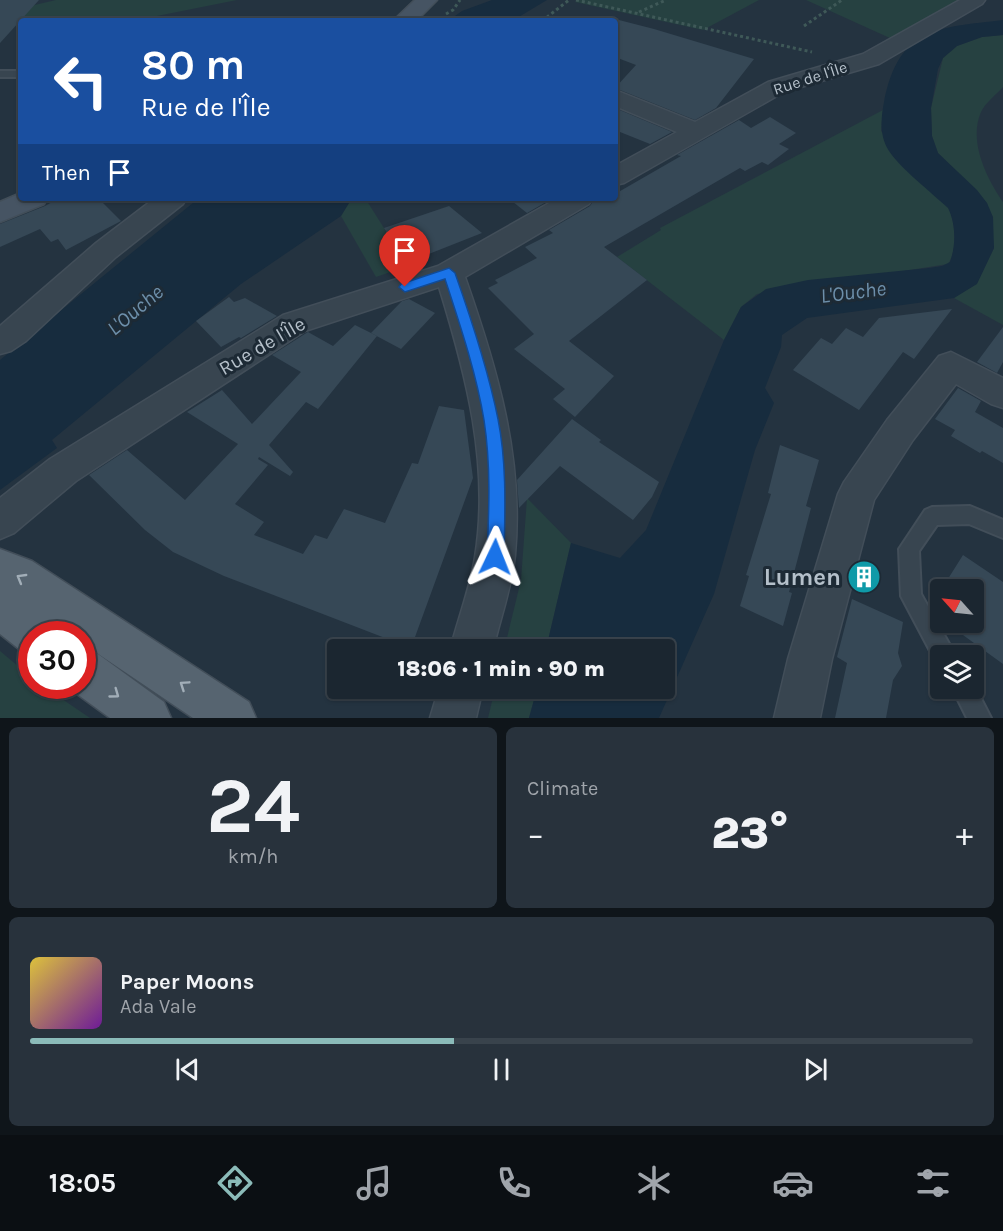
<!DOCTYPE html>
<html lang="en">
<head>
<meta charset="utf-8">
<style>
  :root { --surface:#1b2630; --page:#28323c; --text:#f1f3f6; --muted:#a0a5ab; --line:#39434c; --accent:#8bbbb9 }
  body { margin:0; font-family:Karla,sans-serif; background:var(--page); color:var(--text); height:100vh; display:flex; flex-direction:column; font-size:22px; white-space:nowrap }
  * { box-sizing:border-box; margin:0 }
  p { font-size:20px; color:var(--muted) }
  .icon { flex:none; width:33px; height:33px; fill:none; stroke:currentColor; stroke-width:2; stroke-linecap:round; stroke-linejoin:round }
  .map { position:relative; height:718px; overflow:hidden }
  .drawer { display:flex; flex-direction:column; gap:9px; padding:9px; background:#0f151a; flex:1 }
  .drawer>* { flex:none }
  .guide { position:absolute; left:18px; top:18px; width:600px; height:183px; border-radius:6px; box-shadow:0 2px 4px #0004,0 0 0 2px var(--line); background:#1a4fa0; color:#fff; overflow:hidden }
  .needle { width:39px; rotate:297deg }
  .controls { position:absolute; left:930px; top:579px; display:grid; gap:12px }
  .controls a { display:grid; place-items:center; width:54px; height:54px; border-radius:6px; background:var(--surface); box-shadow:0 2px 4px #0004,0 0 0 2px var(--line); font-size:30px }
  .speed { position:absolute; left:18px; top:621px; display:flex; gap:12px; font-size:30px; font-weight:700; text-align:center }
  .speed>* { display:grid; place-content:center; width:78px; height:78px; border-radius:50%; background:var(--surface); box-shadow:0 2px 4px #0004,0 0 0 2px var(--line); line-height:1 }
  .speed .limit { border:9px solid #d22; background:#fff; color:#111 }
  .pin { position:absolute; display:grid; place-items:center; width:51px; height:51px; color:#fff; margin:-62px -26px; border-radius:50% 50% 50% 0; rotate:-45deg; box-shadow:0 0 6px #0007 }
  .pin .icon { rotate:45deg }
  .me { position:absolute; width:66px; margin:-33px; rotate:2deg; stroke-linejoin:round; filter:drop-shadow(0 0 4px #0008) }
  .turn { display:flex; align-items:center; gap:21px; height:126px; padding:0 24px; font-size:27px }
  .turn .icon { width:78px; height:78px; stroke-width:2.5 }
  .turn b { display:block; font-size:42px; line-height:51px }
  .then { display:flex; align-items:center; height:57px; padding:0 24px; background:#0003; gap:12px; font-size:22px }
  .big { font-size:45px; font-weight:800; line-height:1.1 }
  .drawer .tile { flex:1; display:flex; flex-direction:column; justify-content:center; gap:9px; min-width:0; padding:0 21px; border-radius:9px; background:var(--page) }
  .drawer .dial { align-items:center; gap:0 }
  .dial b { font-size:78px; line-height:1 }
  .song { display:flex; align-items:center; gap:18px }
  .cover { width:72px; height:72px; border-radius:9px; background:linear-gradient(135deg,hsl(50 70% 55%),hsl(280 70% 35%)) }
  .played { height:6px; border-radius:3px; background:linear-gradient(90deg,var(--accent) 45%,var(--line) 45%) }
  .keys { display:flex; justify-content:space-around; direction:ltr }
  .heat { display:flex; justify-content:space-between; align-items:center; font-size:33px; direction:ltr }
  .drawer .tiles { flex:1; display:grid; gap:9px; grid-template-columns:1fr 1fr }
  .tile:last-child { grid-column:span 2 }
  .trip { position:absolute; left:327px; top:639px; width:348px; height:60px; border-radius:6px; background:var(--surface); box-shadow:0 2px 4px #0004,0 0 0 2px var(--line); font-weight:800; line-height:60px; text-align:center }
  .tab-bar { display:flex; height:96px; justify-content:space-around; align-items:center; background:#0b0f13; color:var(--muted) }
  .tab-bar .icon { width:42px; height:42px }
  .tab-bar .current { color:var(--accent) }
  .tab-bar b { font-size:27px; color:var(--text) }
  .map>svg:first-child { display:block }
  .green { fill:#264141 }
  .water { fill:#172c3e }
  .building { fill:#364856 }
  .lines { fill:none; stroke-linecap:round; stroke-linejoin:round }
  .lane-casing { stroke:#424e59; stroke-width:4 }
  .street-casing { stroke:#424e59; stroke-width:3 }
  .secondary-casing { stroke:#424e59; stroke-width:3 }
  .primary-casing { stroke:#424e59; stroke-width:3 }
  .path { stroke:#3f5958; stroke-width:3; stroke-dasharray:3 3; stroke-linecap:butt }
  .lane { fill:#384550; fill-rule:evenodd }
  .street { fill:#384550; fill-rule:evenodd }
  .secondary { fill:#465463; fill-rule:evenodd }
  .primary { fill:#566470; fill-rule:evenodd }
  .oneway { stroke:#a2aeb8 }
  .route { fill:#1a73e8; stroke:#114b97; stroke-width:1.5 }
  .labels { text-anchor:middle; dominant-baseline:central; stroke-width:6; stroke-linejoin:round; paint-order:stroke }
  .far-street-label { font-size:16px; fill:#b5c0ca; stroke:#1d2a35 }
  .street-label { font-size:20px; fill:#b5c0ca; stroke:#1d2a35 }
  .water-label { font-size:21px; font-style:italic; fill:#6d8faa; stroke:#1d2a35 }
  .near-poi-label { font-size:24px; font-weight:bold; fill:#b5c0ca; stroke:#1d2a35; text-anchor:end }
</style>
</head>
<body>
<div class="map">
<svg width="1003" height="718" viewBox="0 0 1003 718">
  <rect width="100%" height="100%" fill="#243340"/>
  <g class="green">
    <polygon points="56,0 237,0 132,21 21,21 21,25 0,25 22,8"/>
    <polygon points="578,0 759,0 703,30 575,2"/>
    <polygon points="806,0 963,0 892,39"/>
    <path d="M1003,35V87C997,94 985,103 981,112C968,141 987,179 1003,202V325L954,298L977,283L994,248L987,203L938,153L932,136L931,108L943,58L957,46L982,37Z"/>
    <path d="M883,110L881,131L949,208C955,223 958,250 948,264L757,294L741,307L724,340L617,257L661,230L660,228Z"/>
    <polygon points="352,198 365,198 408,266 376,277 341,216"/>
    <polygon points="527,498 571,543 546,649 504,650 521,580"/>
    <polygon points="0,651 31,677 32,686 43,686 90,718 0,718"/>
    <polygon points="495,689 537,689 529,718 488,718"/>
  </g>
  <g class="water">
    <polygon points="492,0 547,0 512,21 448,21 462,11"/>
    <path d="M1003,20V35L982,37L957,46L943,58L938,69L931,108L932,136L938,153L977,190L987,203L993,217L994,248L977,284L954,298L807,318L782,335L781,347L765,388L774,403L755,450L714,594L659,718H529L537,689L664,688V650L546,649L571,543L620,558L646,530L724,340L741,307L766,289L808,280L929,268L942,266L950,262C956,245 956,224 948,208C932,193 900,168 889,151C879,136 881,118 884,102C899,26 938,28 1003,20Z"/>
    <polygon points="199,198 352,198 341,216 241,284 52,440 57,448 0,490 0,360"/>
  </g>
  <g class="building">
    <polygon points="0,0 39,0 0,43"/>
    <polygon points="615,19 654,29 754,59 716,108 695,120 615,88 636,65 615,57"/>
    <polygon points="615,108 672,132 650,144 615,130"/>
    <polygon points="770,117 796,133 779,144 789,149 768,165 762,162 745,171 740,168 604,247 647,280 569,341 614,376 575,417 553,399 565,389 514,349 534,334 488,288 498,283 495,280 537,258 525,247 553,233 549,230 590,206 595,198 615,198 615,194 681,156 677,155 739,120 751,128"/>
    <polygon points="59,198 98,198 121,221 66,250 58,239 51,242 40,229 0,247 0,224 45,206"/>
    <polygon points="508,198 553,198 527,213"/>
    <polygon points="449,206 482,233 406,263 384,228"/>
    <polygon points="229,297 234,302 245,298 277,316 241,338 239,337 221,347 196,321"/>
    <polygon points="409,299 435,313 401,349 371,333 402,301"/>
    <polygon points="952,309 914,359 903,352 859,410 793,370 821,338 832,344 846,328 863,337 879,318"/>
    <polygon points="355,325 377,336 318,409 306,402 269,445 293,472 290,476 259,457 258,459 268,465 235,504 264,522 254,535 303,554 315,535 327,539 344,509 385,523 412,463 418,464 439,406 464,410 473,478 411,648 224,576 173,552 145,530 89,475 127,450 185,500 238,444 187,412 222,390 252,424 301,372 272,355 308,332 333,346"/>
    <polygon points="1003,327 1003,362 997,373 977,362"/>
    <polygon points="958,388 981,401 975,412 1003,428 1003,463 982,451 980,453 951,436 955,430 935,419"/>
    <polygon points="572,419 601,440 599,442 659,482 652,497 633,520 560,466 519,508 517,480"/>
    <polygon points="780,445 819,460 806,506 811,508 789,592 792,593 783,626 740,606 749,576 746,575 771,494 768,493"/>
    <polygon points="963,555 1003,582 1003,664 945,622 974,622 974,590 941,590"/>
    <polygon points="852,599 903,622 898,653 902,666 893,680 886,718 835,718 847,663 837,657"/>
  </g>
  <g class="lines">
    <g class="lane-casing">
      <g id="lane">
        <rect x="0" y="71" width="21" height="6"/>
        <polygon points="970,506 1003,520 1003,538 969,524 937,525 919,551 921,594 956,656 940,656 940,665 937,664 901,596 899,549 925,510 932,507"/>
        <polygon points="974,685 991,718 967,718 952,688 974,688"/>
      </g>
    </g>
    <g class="street-casing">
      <g id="street">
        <polygon points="960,0 985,0 982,4 879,64 784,92 624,183 615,185 615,166 677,132 615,106 615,90 695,122 768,82 863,54"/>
        <polygon points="155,198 187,198 183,204 116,257 26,341 11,351 0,354 0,326 96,243"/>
        <path d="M558,198H593L589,204L465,277C497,368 524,458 515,555C512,587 500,619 493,650H450C458,619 470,588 475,557C490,465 466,374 439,287L305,331L76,481L14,533L0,539V498L50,459L283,315L438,266Z"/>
        <polygon points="951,352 1003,378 1003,408 991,404 956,384 913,440 874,500 832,659 820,718 774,718 788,659 838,494 844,482 887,420 939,356"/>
        <polygon points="439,688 483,688 476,718 430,718"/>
      </g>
    </g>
    <g class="secondary-casing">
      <g id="secondary">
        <polygon points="415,0 437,0 416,21 393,21"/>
        <polygon points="21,193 21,198 48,198 44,204 0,222 0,202"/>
      </g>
    </g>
    <g class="primary-casing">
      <g id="primary">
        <polygon points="0,549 32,561 249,702 256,718 193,718 82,643 82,634 71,634 50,620 55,634 32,634 32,654 19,649 0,634"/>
        <polygon points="82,648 98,654 164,702 171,718 110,718 66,686 82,686"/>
      </g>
    </g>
    <g class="path">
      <polyline points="576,0 812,52"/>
      <polyline points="639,12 666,0"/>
      <polyline points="446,14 453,10 460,0"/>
      <polyline points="542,21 569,0"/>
      <polyline points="804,26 842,0"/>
    </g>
    <use href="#lane" class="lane"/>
    <use href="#street" class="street"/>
    <use href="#secondary" class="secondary"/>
    <use href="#primary" class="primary"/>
  </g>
  <defs><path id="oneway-chevron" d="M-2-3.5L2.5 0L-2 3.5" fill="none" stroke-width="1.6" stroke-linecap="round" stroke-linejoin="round" transform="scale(1.5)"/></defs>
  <g class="oneway">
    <use href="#oneway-chevron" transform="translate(21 578) rotate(-150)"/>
    <use href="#oneway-chevron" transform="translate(184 685) rotate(-146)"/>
    <use href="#oneway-chevron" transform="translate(115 694) rotate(36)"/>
  </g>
  <path class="route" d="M449,268L455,273C472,321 488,369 498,419C507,464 505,511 504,557L501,562L495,564L490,562L487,557C489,511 491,465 484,420C476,372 460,325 445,279L405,292L399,287L401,284Z"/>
  <defs>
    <g id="building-disc" transform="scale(1.725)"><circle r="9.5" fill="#0f9aa8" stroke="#1d2a35"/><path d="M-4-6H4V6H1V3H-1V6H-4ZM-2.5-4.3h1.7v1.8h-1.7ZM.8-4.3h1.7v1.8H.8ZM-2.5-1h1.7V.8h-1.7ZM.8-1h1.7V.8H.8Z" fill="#fff"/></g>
  </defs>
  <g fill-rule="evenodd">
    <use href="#building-disc" x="864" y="577"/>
  </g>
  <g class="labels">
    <g class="far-street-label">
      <text transform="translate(810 78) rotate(-18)">Rue de l'Île</text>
    </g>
    <g class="street-label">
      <text transform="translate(262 346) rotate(-30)">Rue de l'Île</text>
    </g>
    <g class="water-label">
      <text transform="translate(853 292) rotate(-7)">L'Ouche</text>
      <text transform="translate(135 310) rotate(-40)">L'Ouche</text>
    </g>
    <g class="near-poi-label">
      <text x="841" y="577">Lumen</text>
    </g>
  </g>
</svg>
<div class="controls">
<a><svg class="needle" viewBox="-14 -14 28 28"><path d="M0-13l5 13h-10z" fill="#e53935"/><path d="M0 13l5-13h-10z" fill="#a0a5ab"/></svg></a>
<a><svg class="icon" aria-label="layers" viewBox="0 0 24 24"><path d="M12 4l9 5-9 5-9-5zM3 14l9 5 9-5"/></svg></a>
</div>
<div class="speed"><div class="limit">30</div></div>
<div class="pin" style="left:405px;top:287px;background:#d93025"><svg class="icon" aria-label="arrive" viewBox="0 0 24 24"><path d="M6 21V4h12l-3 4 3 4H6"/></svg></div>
<svg class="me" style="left:495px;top:557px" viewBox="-20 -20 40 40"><path d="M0-17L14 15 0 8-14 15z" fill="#1a73e8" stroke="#fff" stroke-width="4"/></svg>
<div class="trip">18:06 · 1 min · 90 m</div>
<div class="guide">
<div class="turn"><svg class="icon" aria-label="left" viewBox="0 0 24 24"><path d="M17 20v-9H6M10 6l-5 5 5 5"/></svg><div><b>80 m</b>Rue de l'Île</div></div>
<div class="then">Then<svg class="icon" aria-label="arrive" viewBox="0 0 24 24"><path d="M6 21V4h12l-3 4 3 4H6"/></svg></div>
</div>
</div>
<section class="drawer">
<div class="tiles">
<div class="tile dial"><b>24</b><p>km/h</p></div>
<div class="tile"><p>Climate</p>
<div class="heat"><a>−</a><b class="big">23°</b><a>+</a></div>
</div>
<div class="tile">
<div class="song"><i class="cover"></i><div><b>Paper Moons</b><p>Ada Vale</p></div></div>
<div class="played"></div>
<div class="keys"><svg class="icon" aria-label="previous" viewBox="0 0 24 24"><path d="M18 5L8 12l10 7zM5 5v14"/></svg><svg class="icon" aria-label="pause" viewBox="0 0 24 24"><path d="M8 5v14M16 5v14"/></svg><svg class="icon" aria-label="next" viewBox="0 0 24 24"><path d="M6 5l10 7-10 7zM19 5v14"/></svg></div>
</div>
</div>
</section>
<nav class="tab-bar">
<b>18:05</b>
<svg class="icon current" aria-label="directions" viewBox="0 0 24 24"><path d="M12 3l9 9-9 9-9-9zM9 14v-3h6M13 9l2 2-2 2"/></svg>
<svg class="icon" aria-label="music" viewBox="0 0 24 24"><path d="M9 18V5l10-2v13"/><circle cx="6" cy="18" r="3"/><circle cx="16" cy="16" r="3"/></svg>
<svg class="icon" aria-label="phone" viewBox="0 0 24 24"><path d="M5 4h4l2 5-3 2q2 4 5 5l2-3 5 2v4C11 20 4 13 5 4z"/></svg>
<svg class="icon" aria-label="climate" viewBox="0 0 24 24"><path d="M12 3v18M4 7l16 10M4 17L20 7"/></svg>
<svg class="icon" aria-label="car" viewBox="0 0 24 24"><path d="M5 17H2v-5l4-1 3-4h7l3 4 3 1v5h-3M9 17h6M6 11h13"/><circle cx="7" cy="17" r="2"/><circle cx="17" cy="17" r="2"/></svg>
<svg class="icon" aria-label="filters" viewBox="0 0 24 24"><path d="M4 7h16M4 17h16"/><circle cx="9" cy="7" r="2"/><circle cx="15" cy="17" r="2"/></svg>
</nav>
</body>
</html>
